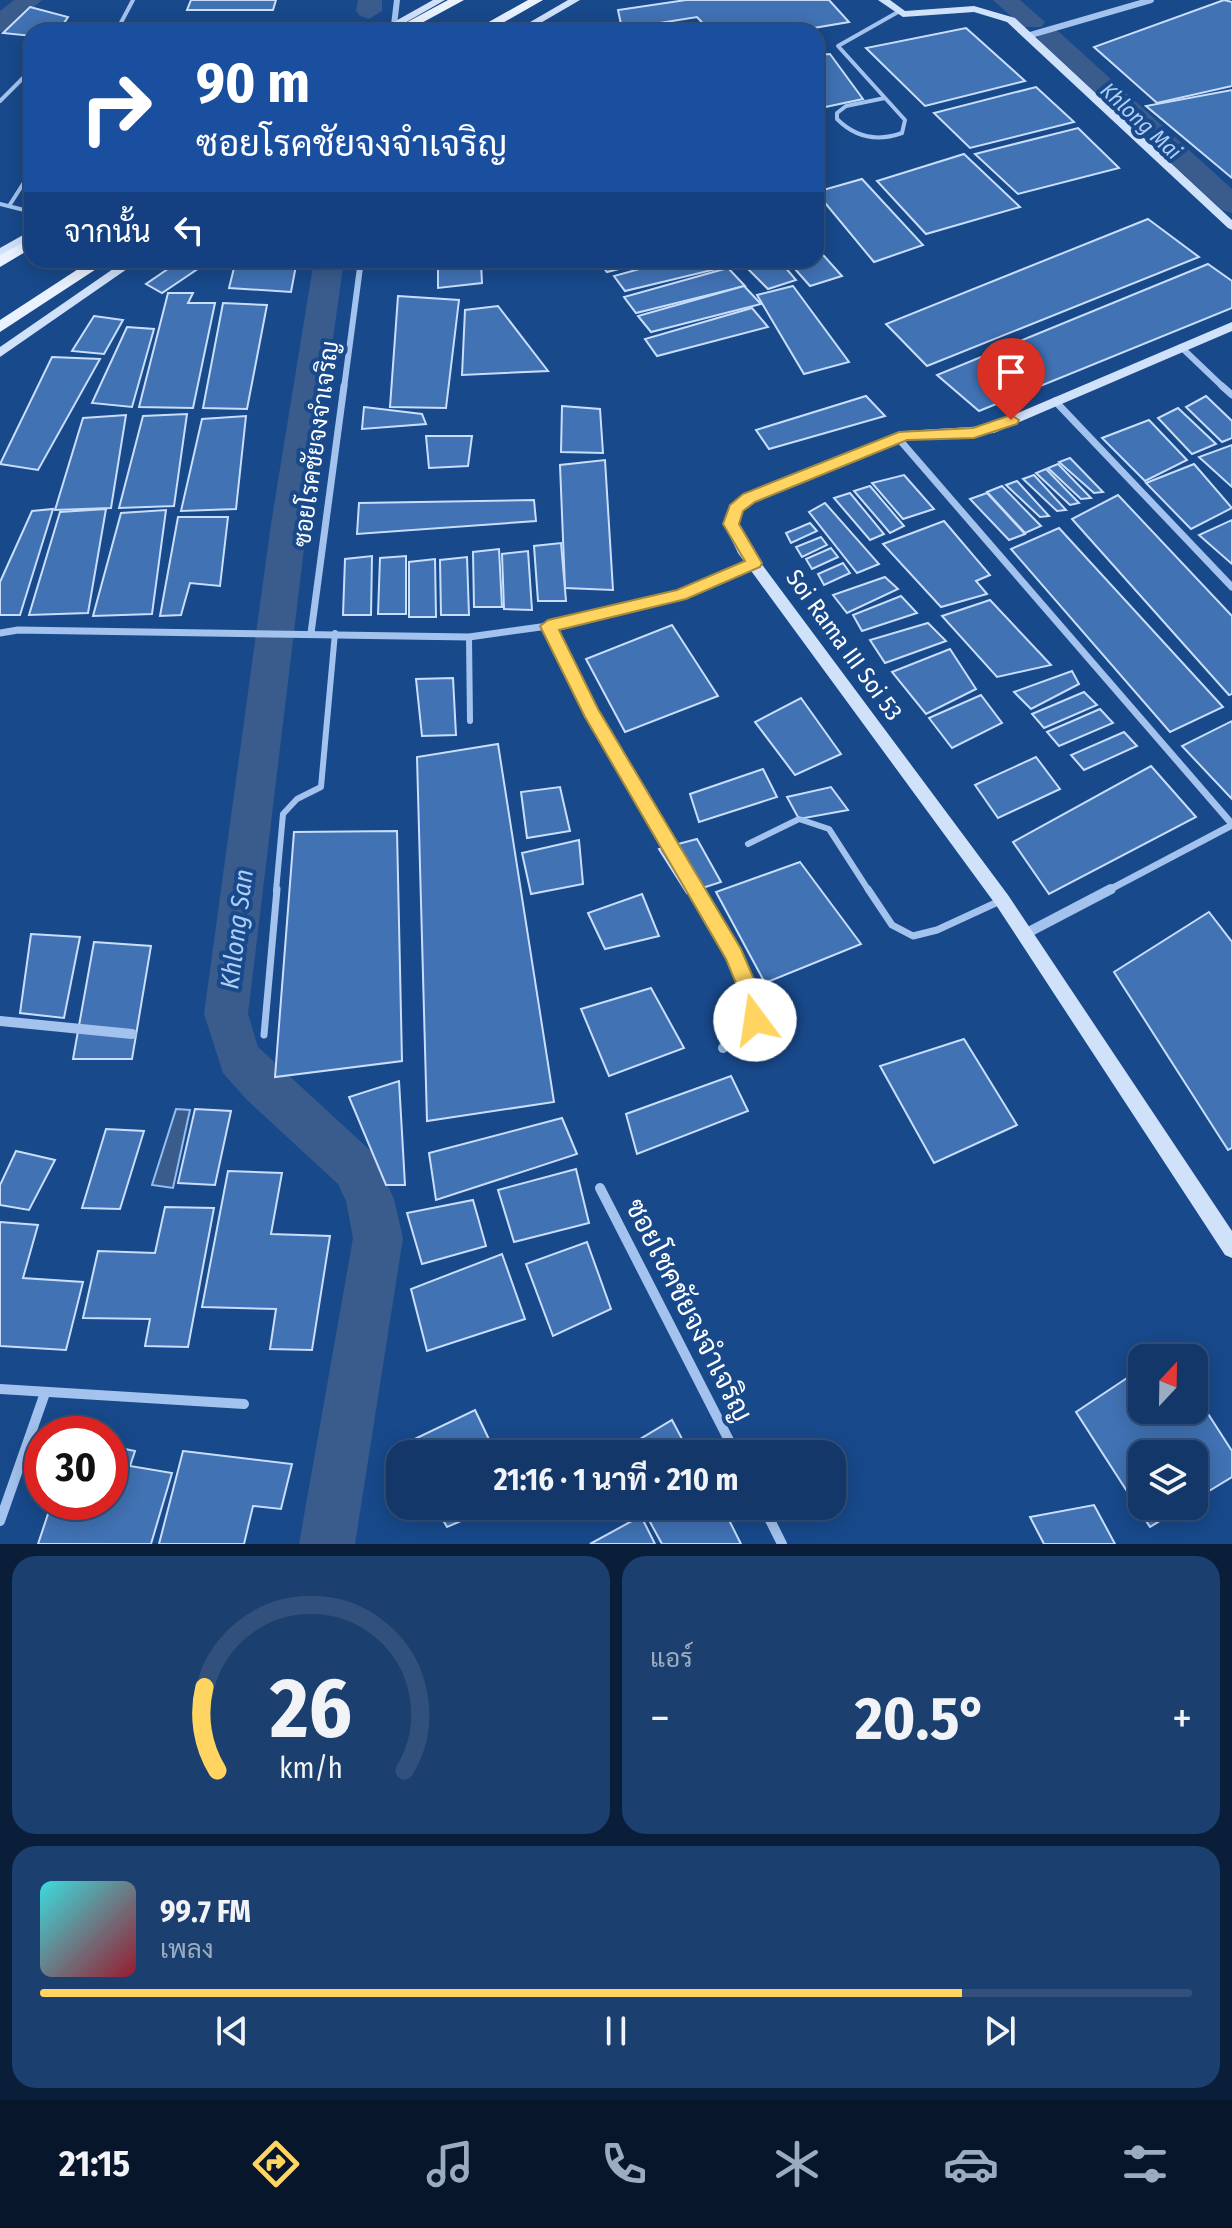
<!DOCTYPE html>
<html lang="th">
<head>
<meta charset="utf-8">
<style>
  :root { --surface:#123768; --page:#1b3f6e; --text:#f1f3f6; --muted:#9cacc0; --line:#31517c; --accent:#ffd460 }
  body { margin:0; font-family:"Fira Sans Condensed",Sarabun,sans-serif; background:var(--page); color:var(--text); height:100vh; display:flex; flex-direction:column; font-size:30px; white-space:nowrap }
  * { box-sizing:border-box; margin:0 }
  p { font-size:26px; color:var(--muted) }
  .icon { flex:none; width:44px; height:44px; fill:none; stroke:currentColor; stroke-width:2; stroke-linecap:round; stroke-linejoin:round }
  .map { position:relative; height:1544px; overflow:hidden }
  .side { display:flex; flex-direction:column; gap:12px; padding:12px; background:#0a1e39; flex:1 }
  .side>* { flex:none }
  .top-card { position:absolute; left:24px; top:24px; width:800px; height:244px; border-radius:24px; box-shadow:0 4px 20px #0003,0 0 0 2px var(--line); background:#1a4fa0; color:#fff; overflow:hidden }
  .needle { width:52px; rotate:22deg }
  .tools { position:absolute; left:1128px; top:1344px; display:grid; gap:16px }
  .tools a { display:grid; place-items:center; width:80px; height:80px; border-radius:16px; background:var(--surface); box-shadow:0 4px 20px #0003,0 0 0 2px var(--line); font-size:40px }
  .speed { position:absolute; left:24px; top:1416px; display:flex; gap:16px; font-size:40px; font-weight:700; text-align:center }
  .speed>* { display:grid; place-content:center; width:104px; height:104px; border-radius:50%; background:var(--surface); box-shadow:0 4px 20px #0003,0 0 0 2px var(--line); line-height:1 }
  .speed .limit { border:12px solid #d22; background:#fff; color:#111 }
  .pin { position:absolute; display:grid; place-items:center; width:68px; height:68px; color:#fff; margin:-82px -34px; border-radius:50% 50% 50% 0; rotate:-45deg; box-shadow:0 0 8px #0007 }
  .pin .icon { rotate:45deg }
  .me { position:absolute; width:88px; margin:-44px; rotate:346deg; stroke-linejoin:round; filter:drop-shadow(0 0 6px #0008) }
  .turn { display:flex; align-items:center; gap:28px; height:168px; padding:0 40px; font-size:36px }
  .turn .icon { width:104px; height:104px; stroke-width:2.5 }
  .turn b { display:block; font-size:56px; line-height:68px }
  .then { display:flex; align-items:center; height:76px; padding:0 40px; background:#0003; gap:16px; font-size:30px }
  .big { font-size:60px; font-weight:700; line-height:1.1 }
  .side .widget { flex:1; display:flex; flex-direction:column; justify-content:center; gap:12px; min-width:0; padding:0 28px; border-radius:24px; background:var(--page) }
  .side .dial { align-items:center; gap:0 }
  .dial svg { height:208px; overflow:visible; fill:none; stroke:var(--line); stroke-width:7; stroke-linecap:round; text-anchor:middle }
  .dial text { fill:var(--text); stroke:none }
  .song { display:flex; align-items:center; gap:24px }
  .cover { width:96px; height:96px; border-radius:12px; background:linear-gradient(135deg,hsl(180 70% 55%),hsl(350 70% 35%)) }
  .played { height:8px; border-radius:4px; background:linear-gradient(90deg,var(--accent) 80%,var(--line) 80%) }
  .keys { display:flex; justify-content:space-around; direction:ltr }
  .heat { display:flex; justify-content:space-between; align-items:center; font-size:44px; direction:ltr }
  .side .tiles { flex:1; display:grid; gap:12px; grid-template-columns:1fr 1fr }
  .widget:last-child { grid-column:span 2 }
  .trip { position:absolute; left:386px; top:1440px; width:460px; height:80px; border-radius:24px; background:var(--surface); box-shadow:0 4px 20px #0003,0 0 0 2px var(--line); font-weight:700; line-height:80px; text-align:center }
  .menu { display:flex; height:128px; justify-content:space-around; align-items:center; background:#07162a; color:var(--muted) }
  .menu .icon { width:56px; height:56px }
  .menu .selected { color:var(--accent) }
  .menu b { font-size:36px; color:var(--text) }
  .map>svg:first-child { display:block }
  .water { fill:#395c8d; stroke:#95bef0; stroke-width:2 }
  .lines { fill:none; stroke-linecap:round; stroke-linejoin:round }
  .canal { fill:#395c8d; fill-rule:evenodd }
  .building { fill:#4172b4; stroke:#c9defa; stroke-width:2 }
  .lane-far2 { stroke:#a3c3ee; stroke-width:4 }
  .lane-far1 { stroke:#a3c3ee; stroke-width:6 }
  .lane { stroke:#a3c3ee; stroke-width:7 }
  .street-far2 { stroke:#a3c3ee; stroke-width:6 }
  .street-far1 { stroke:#a3c3ee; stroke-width:7 }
  .street { stroke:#a3c3ee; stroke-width:10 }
  .secondary { fill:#d0e1fa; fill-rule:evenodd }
  .primary { fill:#eaf2ff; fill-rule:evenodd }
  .route { fill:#ffd460; stroke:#a68a3e; stroke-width:2 }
  .labels { text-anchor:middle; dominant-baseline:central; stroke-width:8; stroke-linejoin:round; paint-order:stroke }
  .far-water-label { font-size:22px; font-style:italic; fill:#afcef5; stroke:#18498b }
  .street-label { font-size:24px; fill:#fff; stroke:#18498b }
  .water-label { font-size:26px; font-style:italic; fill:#afcef5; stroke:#18498b }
  .near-street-label { font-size:28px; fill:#fff; stroke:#18498b }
</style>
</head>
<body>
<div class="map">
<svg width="1232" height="1544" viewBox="0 0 1232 1544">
  <rect width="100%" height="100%" fill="#18498b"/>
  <polygon class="water" points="176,1109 190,1110 173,1188 152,1185"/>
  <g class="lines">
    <g class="canal">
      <polygon points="14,0 42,0 9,29 0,32 0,11"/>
      <polygon points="358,0 382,0 382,11 369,19 360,16 356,11"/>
      <polygon points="993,0 1020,0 1045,22 1041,27 1023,27"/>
      <polygon points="1050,29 1059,32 1232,189 1232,213 1222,210 1041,42 1037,37 1041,32"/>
      <polygon points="314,260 344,260 307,524 248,1014 258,1047 372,1152 394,1199 403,1238 355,1544 299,1544 353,1238 346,1201 338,1184 246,1099 223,1073 204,1014 271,524"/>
    </g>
  </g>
  <g class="building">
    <polygon points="191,0 276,0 273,10 187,10"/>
    <polygon points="686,0 829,0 849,22 790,32 711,32 697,17 622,29 618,10"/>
    <polygon points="1224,0 1232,2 1232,86 1157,103 1094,47"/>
    <polygon points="30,7 68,17 58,32 32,32 32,36 3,33"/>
    <polygon points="966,28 1025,81 925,106 866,48"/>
    <polygon points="830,54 863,99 816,109 816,55"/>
    <polygon points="1036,87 1074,122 970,148 934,113"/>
    <polygon points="1232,90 1232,178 1146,106"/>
    <polygon points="1078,128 1119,168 1018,194 975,154"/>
    <polygon points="964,154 1020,207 926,234 877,181"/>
    <polygon points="862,179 923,245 874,262 816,192"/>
    <polygon points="1148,219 1199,257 927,366 886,324"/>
    <polygon points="816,247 842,276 810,286 787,260 816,260"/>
    <polygon points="181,260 211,260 162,293 146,284"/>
    <polygon points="236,260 297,260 291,292 229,288"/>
    <polygon points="598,260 654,260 607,272"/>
    <polygon points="672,260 729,260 733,265 625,291 614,276"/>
    <polygon points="763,260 779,260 796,280 768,289 744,265"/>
    <polygon points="481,263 482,283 438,288 438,266"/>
    <polygon points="1208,264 1232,281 1232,308 979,411 937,375"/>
    <polygon points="728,268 745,286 636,313 624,297"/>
    <polygon points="744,286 761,304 651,332 638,316"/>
    <polygon points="793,286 849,362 804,374 757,295"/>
    <polygon points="168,293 193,293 188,303 215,303 193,408 139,407"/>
    <polygon points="398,296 459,300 446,408 390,407"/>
    <polygon points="223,303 267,305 247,409 203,408"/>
    <polygon points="498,306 548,371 462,375 465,310"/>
    <polygon points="752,308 768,327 657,356 645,339"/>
    <polygon points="94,316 123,320 104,354 72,351"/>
    <polygon points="127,327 154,329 132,407 92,403"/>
    <polygon points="52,357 100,359 38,470 0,464"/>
    <polygon points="866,396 885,416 769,449 756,430"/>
    <polygon points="1206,396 1232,421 1232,438 1222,442 1186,407"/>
    <polygon points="562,406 600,409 603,453 561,452"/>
    <polygon points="364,407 422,414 426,424 362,429"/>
    <polygon points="1178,408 1216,444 1192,454 1158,418"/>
    <polygon points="187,414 174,506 119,508 143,416"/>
    <polygon points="126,415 111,508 55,510 83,418"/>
    <polygon points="246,416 236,509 181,511 202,419"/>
    <polygon points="1149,420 1187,460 1145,481 1102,438"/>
    <polygon points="426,436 472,436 468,466 429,468"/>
    <polygon points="1232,445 1232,487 1199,457"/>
    <polygon points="1070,458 1103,492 1094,493 1059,462"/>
    <polygon points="605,460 613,590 565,588 560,465"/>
    <polygon points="1058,464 1091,498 1081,499 1048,468"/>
    <polygon points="1194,464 1232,508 1191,529 1146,483"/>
    <polygon points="1046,469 1079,503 1070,505 1036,473"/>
    <polygon points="904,475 934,509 903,519 872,483"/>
    <polygon points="1034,475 1066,510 1057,511 1023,479"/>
    <polygon points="1017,481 1049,516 1040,517 1006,485"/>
    <polygon points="870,486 904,526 890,533 854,491"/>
    <polygon points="1002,486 1041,526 1025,533 987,492"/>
    <polygon points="850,493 884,534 870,540 834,498"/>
    <polygon points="987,493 1025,534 1009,540 970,499"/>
    <polygon points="1118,495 1232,616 1232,694 1229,695 1072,519"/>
    <polygon points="534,500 536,521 357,534 359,503"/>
    <polygon points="825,503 879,564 857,573 809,512"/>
    <polygon points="53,509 20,615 0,615 0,582 32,511"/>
    <polygon points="106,509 88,613 29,615 60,512"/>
    <polygon points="166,510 152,614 93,616 121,513"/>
    <polygon points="178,517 228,517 220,586 190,583 181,615 160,616"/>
    <polygon points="1232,520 1232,564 1199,535"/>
    <polygon points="944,521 990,575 976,581 987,594 941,607 883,544"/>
    <polygon points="810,523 817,531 791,543 786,533"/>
    <polygon points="1059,528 1223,707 1170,732 1011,549"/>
    <polygon points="821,537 827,545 802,557 796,547"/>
    <polygon points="561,543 566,601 538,601 534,546"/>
    <polygon points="831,548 838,557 812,569 806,559"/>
    <polygon points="499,549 502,607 474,607 473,552"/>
    <polygon points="528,551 532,610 504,609 502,554"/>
    <polygon points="372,556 371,615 343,615 345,559"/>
    <polygon points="406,556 406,614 378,614 380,558"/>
    <polygon points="467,557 469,615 441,615 440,560"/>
    <polygon points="435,559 436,617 409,617 409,562"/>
    <polygon points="843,563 850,573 824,585 818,574"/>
    <polygon points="885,577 898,589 847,613 833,595"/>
    <polygon points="901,596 917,613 862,631 853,615"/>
    <polygon points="990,600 1051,665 997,677 942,616"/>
    <polygon points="928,623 946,641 885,663 870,640"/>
    <polygon points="672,625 718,696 625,732 586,659"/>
    <polygon points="950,649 976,689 926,714 892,672"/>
    <polygon points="1072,671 1079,684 1031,709 1014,692"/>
    <polygon points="453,678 456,735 422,736 416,679"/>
    <polygon points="1084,692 1097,705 1044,728 1032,714"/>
    <polygon points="981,695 1002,723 952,748 929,718"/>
    <polygon points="801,698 841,754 795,775 755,722"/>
    <polygon points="1100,709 1113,723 1059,746 1047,732"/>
    <polygon points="1232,721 1232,799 1182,746"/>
    <polygon points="1124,732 1137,746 1084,770 1071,755"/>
    <polygon points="498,744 554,1102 427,1121 417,757"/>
    <polygon points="1036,757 1060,789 998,818 975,785"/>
    <polygon points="1151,766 1196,817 1049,894 1013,842"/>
    <polygon points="763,769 777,797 699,822 690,794"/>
    <polygon points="560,787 570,831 527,838 521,792"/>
    <polygon points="831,787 848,810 799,819 787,797"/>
    <polygon points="397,831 402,1061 275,1077 294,832"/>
    <polygon points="697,839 721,882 687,893 659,849"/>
    <polygon points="579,840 583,884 531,894 522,853"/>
    <polygon points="800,862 861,944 765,983 716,892"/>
    <polygon points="642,894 659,936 605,949 588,913"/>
    <polygon points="1209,912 1232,942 1232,1148 1228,1150 1114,972"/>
    <polygon points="31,934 80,937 64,1018 20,1013"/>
    <polygon points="94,942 151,946 132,1059 73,1059"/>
    <polygon points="651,988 684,1048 609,1076 581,1009"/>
    <polygon points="964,1039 1017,1125 934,1163 880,1066"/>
    <polygon points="731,1076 748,1111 637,1154 626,1114"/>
    <polygon points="399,1081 405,1185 386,1185 349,1097"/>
    <polygon points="195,1109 231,1111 215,1185 178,1183"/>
    <polygon points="562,1118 577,1154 436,1200 429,1153"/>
    <polygon points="106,1129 144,1131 120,1209 82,1208"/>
    <polygon points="16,1151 55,1160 29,1210 0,1205 0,1185"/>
    <polygon points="576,1169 589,1223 514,1242 498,1190"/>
    <polygon points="228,1171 282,1173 271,1234 330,1236 312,1350 270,1349 276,1309 202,1307"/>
    <polygon points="473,1200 486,1246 422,1264 407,1213"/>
    <polygon points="165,1207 214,1208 188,1347 145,1346 150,1319 83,1318 98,1251 155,1253"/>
    <polygon points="0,1222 38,1225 23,1278 83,1282 66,1350 0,1346"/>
    <polygon points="587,1242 611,1309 553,1336 526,1264"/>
    <polygon points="502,1254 525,1319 427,1351 411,1289"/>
    <polygon points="1142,1368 1142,1410 1194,1410 1194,1392 1232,1451 1232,1477 1194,1500 1194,1454 1142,1454 1142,1506 1184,1506 1150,1527 1076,1412"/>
    <polygon points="475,1410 496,1454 404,1454 400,1446"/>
    <polygon points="672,1420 690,1454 615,1454"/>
    <polygon points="110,1446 135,1451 130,1466 172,1473 151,1544 38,1544 52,1502 110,1502"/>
    <polygon points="183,1451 292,1464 281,1509 253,1506 244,1544 159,1544"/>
    <polygon points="1094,1505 1115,1544 1044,1544 1030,1517"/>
    <polygon points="435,1506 496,1506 447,1527"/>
    <polygon points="679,1506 722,1506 741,1544 662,1544 650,1522"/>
    <polygon points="641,1516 655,1544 590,1544"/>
  </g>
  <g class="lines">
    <g class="lane-far2">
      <polyline points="116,32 133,0"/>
      <path d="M885,98L846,106L837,113V119C856,138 877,142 902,133L905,120L838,46L898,12"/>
      <polyline points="0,101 32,69"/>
      <polyline points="0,204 32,212"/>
      <polyline points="9,206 32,170"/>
    </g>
    <g class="lane-far1">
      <polyline points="469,637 470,721"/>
      <polyline points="748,844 799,819 829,829 869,891"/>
      <polyline points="276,891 283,814 297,799 321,787 335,633"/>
    </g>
    <g class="lane">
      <polyline points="868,889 892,925 913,936 937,930 1000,901"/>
      <polyline points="264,1035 277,889"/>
    </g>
    <g class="street-far2">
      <polyline points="394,25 397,0"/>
      <polyline points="1027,36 1151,0"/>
      <polyline points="1181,347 1224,388"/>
      <polyline points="344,388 361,260"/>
    </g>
    <g class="street-far1">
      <polyline points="1222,386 1232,395"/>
      <polyline points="1055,401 1232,587"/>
      <polyline points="898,438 1232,824"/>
      <polyline points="548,626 591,712 696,891"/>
      <polyline points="0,633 18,630 469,637 548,626 681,595 754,563"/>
      <polyline points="311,633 344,386"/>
      <polyline points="1107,891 1232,825"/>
    </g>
    <g class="street">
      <path d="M695,889C717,927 755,974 755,1020L723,1048"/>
      <polyline points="1025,934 1111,889"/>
      <polyline points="0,1021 132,1034"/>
      <polyline points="600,1188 736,1454"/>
      <polyline points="0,1389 244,1404"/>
      <polyline points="763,1506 782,1544"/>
      <polyline points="0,1521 45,1393"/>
    </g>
    <g class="secondary">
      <polygon points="433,0 445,0 389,32 376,32"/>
      <polygon points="568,0 580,0 525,32 513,32"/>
      <polygon points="878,0 890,0 905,11 974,6 1015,18 1232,220 1232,230 1228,228 1007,22 974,12 903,17"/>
      <polygon points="32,230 32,239 0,257 0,248"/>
      <polygon points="126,260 140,260 0,357 0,347"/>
      <polygon points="1232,322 1232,331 994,433 907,439 754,501 741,511 738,524 749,547 1008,895 1232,1231 1232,1258 1225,1255 996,905 738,553 724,524 730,506 744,495 794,474 905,431 987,426"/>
    </g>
    <g class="primary">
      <polygon points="448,0 464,0 405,32 389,32"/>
      <polygon points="528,0 543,0 487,32 471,32"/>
      <polygon points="32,238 32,248 0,267 0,255"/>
      <polygon points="92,260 110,260 0,332 0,320"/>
    </g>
  </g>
  <polygon class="route" points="1011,415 1019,420 1017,424 974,438 907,440 755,502 743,511 739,524 762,563 760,567 686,599 559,630 598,709 741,949 765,1005 762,1026 748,1026 745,1005 726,959 585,717 540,626 548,620 677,590 745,561 723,524 730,505 743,494 899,432 973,428"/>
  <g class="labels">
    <g class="far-water-label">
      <text transform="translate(1141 121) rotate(43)">Khlong Mai</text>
    </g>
    <g class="street-label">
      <text transform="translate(316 444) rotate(-82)">ซอยโรคชัยจงจำเจริญ</text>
      <text transform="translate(844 645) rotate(54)">Soi Rama III Soi 53</text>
    </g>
    <g class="water-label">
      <text transform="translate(237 929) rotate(-83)">Khlong San</text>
    </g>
    <g class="near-street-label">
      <text transform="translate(689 1310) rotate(63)">ซอยโชคชัยจงจำเจริญ</text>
    </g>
  </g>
</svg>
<div class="tools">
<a><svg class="needle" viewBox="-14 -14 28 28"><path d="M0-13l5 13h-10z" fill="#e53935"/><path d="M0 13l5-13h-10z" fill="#9cacc0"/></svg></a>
<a><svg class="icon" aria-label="layers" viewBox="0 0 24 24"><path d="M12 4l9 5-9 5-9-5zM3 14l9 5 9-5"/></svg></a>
</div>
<div class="speed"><div class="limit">30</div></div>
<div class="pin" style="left:1011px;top:420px;background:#d93025"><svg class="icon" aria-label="arrive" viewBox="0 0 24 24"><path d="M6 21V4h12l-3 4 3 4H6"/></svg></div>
<svg class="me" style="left:755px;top:1020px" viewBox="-20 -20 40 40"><circle r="19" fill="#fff"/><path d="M0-13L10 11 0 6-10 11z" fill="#ffd460"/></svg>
<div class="trip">21:16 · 1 นาที · 210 m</div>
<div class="top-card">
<div class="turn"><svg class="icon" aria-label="right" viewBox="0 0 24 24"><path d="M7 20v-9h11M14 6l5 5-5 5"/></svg><div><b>90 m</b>ซอยโรคชัยจงจำเจริญ</div></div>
<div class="then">จากนั้น<svg class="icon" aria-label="left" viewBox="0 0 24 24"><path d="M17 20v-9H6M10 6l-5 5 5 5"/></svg></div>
</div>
</div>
<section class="side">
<div class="tiles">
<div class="widget dial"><svg viewBox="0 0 100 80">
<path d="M14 69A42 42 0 1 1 86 69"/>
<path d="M14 69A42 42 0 0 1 9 37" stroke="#ffd460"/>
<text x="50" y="56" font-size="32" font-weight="700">26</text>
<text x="50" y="72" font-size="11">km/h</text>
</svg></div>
<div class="widget"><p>แอร์</p>
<div class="heat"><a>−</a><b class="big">20.5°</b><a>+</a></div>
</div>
<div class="widget">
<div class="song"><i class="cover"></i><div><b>99.7 FM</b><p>เพลง</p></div></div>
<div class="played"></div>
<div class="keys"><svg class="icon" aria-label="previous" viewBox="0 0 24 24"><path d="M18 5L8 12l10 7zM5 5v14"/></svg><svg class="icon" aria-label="pause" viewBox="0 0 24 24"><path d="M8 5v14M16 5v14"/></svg><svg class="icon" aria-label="next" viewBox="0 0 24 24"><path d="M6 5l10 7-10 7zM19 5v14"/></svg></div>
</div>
</div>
</section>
<nav class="menu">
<b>21:15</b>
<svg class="icon selected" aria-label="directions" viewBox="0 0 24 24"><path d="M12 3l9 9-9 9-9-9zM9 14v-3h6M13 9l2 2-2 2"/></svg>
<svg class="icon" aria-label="music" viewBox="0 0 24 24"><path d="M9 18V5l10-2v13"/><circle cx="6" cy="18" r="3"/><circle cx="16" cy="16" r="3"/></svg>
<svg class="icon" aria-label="phone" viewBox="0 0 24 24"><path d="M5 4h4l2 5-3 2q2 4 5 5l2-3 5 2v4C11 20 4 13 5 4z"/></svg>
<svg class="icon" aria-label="climate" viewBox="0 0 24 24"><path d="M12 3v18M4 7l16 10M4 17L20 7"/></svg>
<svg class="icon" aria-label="car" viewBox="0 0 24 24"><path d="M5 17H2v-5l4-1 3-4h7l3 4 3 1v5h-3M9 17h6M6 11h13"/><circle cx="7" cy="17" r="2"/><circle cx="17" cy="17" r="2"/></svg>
<svg class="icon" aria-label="filters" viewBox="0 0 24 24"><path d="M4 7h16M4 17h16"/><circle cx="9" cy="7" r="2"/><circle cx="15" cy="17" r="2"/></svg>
</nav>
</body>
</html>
